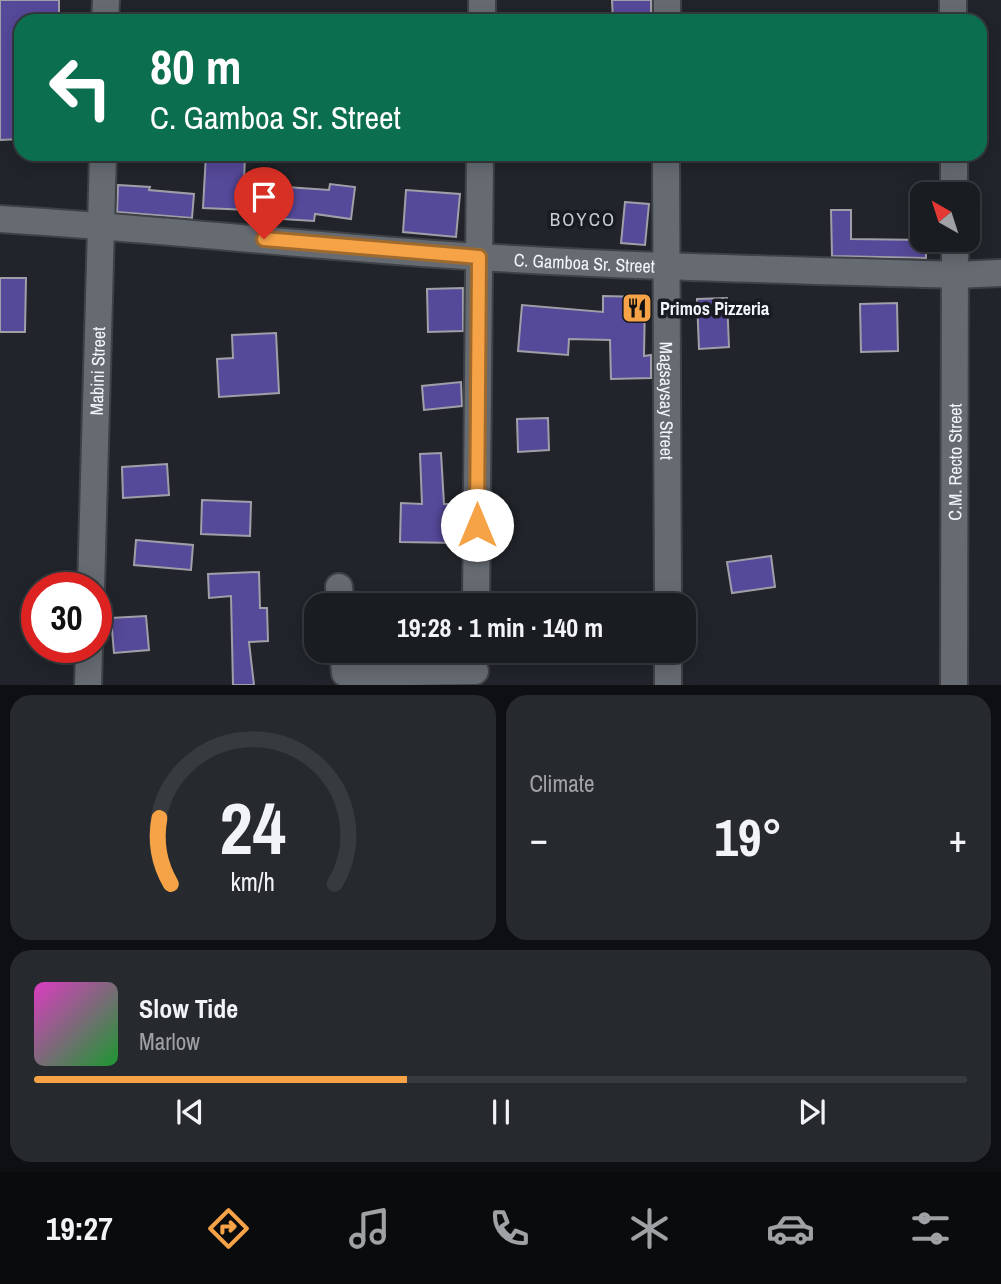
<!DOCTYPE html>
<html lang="en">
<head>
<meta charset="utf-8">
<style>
  :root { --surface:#191c20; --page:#26292d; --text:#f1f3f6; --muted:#9fa1a5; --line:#373a3e; --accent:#f5a346 }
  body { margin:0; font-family:"Archivo Narrow",sans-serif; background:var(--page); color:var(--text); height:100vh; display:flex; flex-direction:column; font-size:26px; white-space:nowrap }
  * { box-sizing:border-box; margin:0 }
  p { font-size:23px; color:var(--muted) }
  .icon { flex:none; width:38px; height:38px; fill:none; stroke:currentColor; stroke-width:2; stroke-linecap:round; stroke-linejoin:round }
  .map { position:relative; height:685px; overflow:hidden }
  .drawer { display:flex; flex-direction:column; gap:10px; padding:10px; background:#0e0f12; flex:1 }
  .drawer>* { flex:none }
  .guide { position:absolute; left:14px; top:14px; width:973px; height:147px; border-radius:21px; box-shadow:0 4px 18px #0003,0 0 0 2px var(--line); background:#0b6e4f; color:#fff; overflow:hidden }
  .needle { width:46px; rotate:321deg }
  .fabs { position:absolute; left:910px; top:182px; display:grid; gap:14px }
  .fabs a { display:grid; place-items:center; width:70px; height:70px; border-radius:14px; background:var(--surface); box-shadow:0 4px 18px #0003,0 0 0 2px var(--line); font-size:35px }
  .speed { position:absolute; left:21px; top:572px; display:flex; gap:14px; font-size:35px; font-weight:700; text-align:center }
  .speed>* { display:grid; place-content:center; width:91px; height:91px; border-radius:50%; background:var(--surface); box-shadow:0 4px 18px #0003,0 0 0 2px var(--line); line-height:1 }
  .speed .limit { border:10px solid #d22; background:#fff; color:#111 }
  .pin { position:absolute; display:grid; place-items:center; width:60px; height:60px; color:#fff; margin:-72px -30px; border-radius:50% 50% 50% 0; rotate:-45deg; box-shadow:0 0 7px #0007 }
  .pin .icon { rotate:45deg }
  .me { position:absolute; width:77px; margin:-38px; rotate:0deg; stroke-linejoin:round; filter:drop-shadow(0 0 5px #0008) }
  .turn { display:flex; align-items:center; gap:24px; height:147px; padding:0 21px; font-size:32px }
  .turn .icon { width:91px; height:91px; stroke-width:2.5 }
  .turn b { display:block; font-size:49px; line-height:60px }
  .big { font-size:52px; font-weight:700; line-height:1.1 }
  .drawer .card { flex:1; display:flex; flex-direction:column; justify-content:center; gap:10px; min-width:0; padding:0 24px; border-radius:21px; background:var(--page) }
  .drawer .dial { align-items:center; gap:0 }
  .dial svg { height:182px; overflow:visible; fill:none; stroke:var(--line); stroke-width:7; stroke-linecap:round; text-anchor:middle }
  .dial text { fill:var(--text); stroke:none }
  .song { display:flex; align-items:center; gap:21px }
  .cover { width:84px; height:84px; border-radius:10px; background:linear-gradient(135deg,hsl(310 70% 55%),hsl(130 70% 35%)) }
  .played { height:7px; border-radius:4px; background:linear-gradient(90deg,var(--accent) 40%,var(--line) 40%) }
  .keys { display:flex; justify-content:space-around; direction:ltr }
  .heat { display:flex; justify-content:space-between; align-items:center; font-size:38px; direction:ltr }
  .drawer .tiles { flex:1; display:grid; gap:10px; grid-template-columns:1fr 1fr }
  .card:last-child { grid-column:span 2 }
  .trip { position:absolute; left:304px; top:593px; width:392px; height:70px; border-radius:21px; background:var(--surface); box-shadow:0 4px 18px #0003,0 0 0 2px var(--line); font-weight:700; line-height:70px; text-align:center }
  .menu { display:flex; height:112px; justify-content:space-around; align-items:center; background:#0a0b0d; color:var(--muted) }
  .menu .icon { width:49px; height:49px }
  .menu .selected { color:var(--accent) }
  .menu b { font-size:32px; color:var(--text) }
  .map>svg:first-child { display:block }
  .building { fill:#55499a; stroke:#a09fa8; stroke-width:2 }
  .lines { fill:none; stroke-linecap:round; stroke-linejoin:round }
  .minor-casing { stroke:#3e4146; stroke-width:30 }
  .minor { stroke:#666b72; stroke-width:26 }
  .route-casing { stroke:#9f6a2e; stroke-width:18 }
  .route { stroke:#f5a346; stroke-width:12 }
  .labels { text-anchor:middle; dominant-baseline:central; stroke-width:7; stroke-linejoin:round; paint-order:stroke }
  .street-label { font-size:18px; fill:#f2f5f9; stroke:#181c22 }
  .poi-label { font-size:18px; font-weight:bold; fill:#f2f5f9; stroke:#181c22; text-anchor:start }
  .neighbourhood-label { font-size:19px; letter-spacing:2px; fill:#c7ccd4; stroke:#181c22 }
</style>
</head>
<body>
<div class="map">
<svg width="1001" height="686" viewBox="0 0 1001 686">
  <rect width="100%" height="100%" fill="#21252b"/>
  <g class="building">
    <polygon points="0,0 59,0 59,21 21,21 21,139 0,140"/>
    <polygon points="612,0 651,0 651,21 613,21"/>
    <polygon points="206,154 245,154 244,184 329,190 330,184 355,187 351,219 315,214 314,221 250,217 250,210 203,208"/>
    <polygon points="118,185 150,187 149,190 194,194 192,218 117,212"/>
    <polygon points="406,190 460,194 456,237 403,232"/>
    <polygon points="625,202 649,204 645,245 621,243"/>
    <polygon points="831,210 851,210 851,239 926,240 926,258 832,256"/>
    <polygon points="0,278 26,278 25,332 0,332"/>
    <polygon points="463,288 463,331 428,332 427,289"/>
    <polygon points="603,296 645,297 644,356 651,355 651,378 611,379 610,340 569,339 568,355 518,351 522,305 603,312"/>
    <polygon points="727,298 729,347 699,349 697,299"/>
    <polygon points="897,303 898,351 861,352 860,304"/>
    <polygon points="276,333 279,393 219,397 217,359 233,358 232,335"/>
    <polygon points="461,382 462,406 424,410 422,386"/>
    <polygon points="548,418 549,450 518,452 517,419"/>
    <polygon points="441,453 444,504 458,504 457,543 400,542 401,503 422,504 420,454"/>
    <polygon points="167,464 169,495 123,498 122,467"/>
    <polygon points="202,500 251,502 250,536 201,534"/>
    <polygon points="136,540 193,545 191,570 134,565"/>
    <polygon points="771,556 775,587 732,593 727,562"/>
    <polygon points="259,572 260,608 267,608 268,641 249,642 254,685 233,685 231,596 209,598 208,574"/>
    <polygon points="146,616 149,650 114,653 111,618"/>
  </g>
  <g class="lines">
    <g class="minor-casing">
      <g id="minor">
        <polyline points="953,0 953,21"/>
        <polyline points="105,21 106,0"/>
        <polyline points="482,21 482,0"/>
        <polyline points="667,21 667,0"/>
        <path id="s1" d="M666,154L668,606"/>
        <polyline points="954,154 954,194"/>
        <path id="s2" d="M0,219C160,229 320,247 480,257C638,267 797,270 955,275L1001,273"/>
        <polyline points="339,587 341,606"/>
        <path id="s3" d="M91,588L103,154"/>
        <polyline points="476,606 480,154"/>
        <polyline points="343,651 345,673 475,671"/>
        <polyline points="668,651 668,686"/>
        <polyline points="88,686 89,648"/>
        <path id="s4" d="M954,686L955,240"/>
      </g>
    </g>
    <use href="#minor" class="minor"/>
  </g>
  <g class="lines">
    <g class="route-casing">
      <polyline id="route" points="264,239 479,257 477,525"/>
    </g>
    <use href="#route" class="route"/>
  </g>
  <defs>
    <g id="restaurant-square" transform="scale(1.575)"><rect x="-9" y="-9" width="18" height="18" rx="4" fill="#f5a346" stroke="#181c22"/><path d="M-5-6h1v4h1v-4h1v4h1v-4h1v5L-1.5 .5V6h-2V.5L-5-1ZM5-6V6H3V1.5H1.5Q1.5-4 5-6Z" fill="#111"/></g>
  </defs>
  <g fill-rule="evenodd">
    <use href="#restaurant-square" x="637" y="308"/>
  </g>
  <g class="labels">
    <g class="street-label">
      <text stroke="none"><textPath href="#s2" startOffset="586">C. Gamboa Sr. Street</textPath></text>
      <text stroke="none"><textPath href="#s3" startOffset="217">Mabini Street</textPath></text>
      <text stroke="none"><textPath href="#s1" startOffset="247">Magsaysay Street</textPath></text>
      <text stroke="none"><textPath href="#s4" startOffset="224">C.M. Recto Street</textPath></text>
    </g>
    <g class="poi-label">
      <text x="660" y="308">Primos Pizzeria</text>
    </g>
    <g class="neighbourhood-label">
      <text x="583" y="219">BOYCO</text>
    </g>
  </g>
</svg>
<div class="fabs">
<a><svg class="needle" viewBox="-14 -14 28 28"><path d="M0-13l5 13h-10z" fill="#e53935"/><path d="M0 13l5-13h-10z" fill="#9fa1a5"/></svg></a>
</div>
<div class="speed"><div class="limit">30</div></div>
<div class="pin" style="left:264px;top:239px;background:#d93025"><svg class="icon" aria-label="arrive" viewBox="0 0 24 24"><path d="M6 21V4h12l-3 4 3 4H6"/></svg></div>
<svg class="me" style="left:477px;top:525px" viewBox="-20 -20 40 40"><circle r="19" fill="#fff"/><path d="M0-13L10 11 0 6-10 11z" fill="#f5a346"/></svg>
<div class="trip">19:28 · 1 min · 140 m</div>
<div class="guide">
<div class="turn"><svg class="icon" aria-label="left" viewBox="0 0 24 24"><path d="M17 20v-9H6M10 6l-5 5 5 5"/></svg><div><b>80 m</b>C. Gamboa Sr. Street</div></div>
</div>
</div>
<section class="drawer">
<div class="tiles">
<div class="card dial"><svg viewBox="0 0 100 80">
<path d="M14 69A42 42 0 1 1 86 69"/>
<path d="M14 69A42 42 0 0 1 9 40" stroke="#f5a346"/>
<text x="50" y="56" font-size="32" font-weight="700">24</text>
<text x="50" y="72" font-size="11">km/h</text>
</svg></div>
<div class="card"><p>Climate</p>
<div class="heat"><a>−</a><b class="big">19°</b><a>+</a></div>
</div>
<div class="card">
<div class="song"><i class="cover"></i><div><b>Slow Tide</b><p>Marlow</p></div></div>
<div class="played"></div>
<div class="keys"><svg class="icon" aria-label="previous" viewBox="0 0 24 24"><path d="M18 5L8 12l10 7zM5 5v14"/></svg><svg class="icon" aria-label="pause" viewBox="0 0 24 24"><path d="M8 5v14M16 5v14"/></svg><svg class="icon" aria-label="next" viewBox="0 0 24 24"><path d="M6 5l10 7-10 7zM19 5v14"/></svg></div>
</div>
</div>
</section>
<nav class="menu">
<b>19:27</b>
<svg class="icon selected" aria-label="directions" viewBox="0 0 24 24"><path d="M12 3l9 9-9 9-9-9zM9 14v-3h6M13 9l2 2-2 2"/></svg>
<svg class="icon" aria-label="music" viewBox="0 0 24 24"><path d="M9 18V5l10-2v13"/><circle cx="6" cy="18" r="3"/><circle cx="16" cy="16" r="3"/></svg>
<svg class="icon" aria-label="phone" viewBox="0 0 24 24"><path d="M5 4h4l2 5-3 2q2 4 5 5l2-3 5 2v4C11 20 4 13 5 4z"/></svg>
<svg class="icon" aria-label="climate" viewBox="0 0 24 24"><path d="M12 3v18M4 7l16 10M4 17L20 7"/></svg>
<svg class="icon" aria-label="car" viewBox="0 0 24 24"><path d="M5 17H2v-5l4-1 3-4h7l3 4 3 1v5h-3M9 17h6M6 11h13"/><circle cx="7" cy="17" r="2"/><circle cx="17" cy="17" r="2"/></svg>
<svg class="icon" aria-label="filters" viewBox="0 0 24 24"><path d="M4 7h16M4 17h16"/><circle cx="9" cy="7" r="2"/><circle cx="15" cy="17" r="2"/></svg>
</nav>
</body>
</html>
